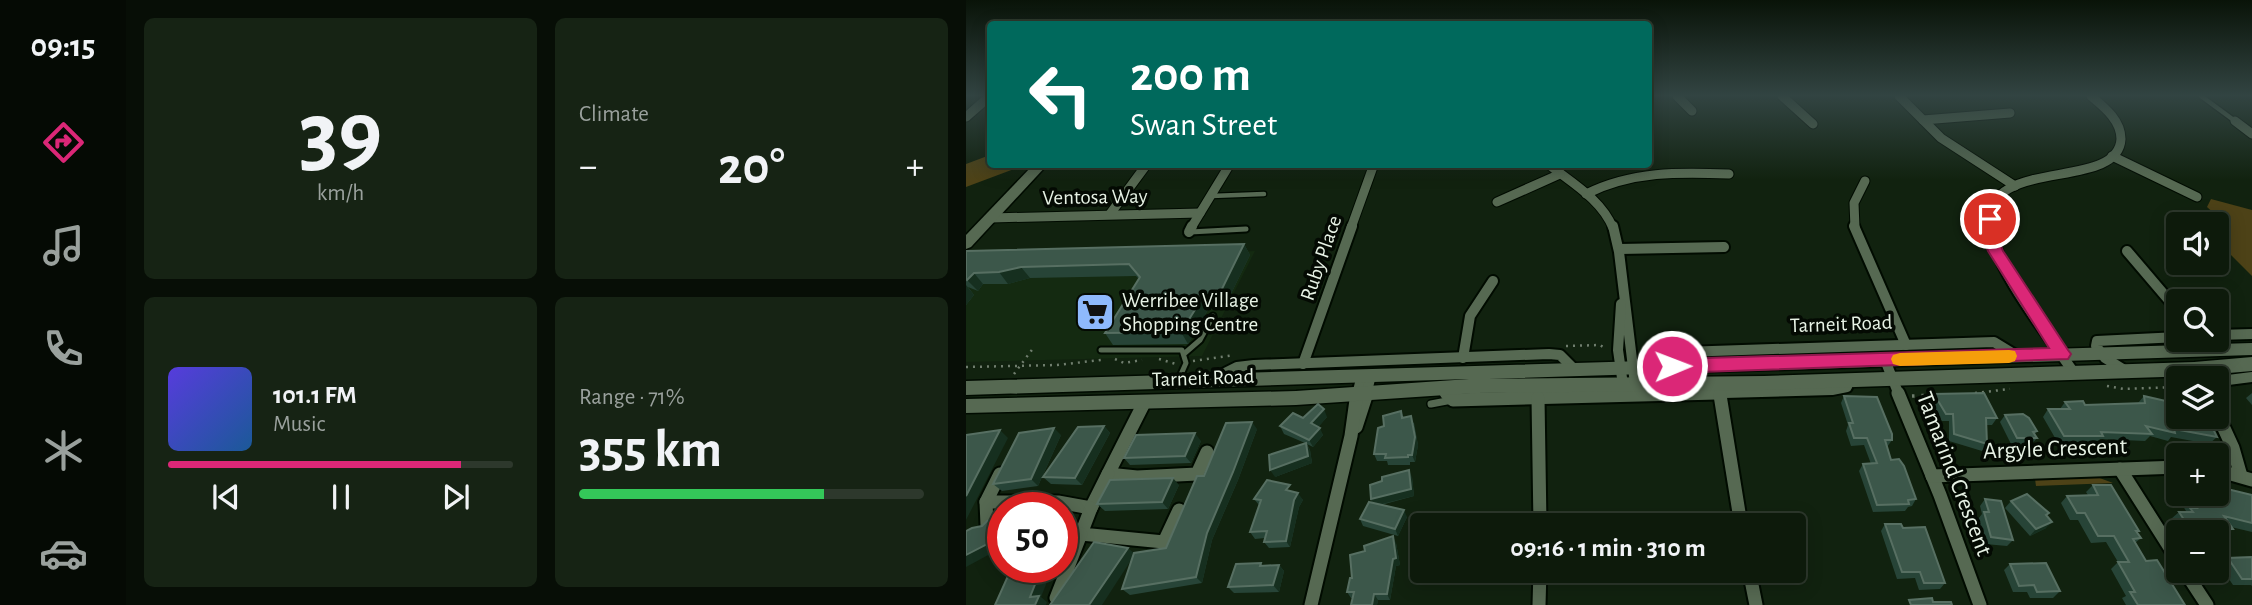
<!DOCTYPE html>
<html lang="en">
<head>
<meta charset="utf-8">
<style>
  :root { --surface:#0d1a0b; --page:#162314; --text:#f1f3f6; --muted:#9aa19d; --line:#2d382c; --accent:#db2777 }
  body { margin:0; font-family:"Alegreya Sans",sans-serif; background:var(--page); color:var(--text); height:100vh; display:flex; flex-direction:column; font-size:26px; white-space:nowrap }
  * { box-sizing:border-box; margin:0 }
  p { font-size:23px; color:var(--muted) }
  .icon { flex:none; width:38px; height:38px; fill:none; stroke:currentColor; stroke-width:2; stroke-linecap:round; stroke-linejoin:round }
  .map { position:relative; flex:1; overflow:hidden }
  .sheet { display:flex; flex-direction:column; gap:18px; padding:18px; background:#070e06; width:840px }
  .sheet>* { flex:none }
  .guide { position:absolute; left:21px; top:21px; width:665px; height:147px; border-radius:7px; box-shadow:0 4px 18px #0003,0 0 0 2px var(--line); background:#00695c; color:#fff; overflow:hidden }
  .buttons { position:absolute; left:1200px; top:212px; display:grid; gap:14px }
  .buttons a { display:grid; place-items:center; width:63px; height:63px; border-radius:7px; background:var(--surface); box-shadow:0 4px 18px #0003,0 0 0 2px var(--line); font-size:35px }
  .speed { position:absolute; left:21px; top:492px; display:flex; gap:14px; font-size:35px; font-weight:700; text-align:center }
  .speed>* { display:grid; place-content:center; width:91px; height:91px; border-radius:50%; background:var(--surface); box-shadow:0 4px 18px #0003,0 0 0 2px var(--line); line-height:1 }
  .speed .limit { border:10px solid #d22; background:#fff; color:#111 }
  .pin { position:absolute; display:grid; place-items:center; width:60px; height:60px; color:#fff; margin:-30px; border:4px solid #fff; border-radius:50%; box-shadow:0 2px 7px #0007 }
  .me { position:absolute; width:77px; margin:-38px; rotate:89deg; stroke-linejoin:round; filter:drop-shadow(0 0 5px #0008) }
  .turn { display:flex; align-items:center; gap:24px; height:147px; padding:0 28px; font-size:32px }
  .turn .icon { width:91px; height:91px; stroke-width:2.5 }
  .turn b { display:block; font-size:49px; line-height:60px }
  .big { font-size:52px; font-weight:700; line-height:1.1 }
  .sheet .card { flex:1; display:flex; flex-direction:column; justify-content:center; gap:10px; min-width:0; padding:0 24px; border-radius:10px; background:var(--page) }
  .sheet .dial { align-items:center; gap:0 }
  .dial b { font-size:91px; line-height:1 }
  .song { display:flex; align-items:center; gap:21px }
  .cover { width:84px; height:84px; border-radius:10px; background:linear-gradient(135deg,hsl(250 70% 55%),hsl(210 70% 35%)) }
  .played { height:7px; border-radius:4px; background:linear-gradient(90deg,var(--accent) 85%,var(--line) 85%) }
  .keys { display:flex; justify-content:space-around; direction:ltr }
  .heat { display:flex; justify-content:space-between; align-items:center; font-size:38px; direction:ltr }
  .charge { height:10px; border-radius:5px; background:linear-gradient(90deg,#34c759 71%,var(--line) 0) }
  .sheet .tiles { flex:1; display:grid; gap:18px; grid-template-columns:repeat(2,1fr) }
  .trip { position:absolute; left:444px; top:513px; width:396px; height:70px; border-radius:7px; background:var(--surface); box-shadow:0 4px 18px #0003,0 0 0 2px var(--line); font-weight:700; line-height:70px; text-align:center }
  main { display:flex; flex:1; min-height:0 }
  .tabs { display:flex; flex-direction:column; width:126px; justify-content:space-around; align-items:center; background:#050a04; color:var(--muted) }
  .tabs .icon { width:49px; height:49px }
  .tabs .selected { color:var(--accent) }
  .tabs b { font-size:32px; color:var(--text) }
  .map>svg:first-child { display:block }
  .built { fill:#142a11 }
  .green { fill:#4d4217 }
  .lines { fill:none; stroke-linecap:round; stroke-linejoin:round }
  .lane-far2-casing { stroke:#010b00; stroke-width:7 }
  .lane-far1-casing { stroke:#010b00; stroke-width:9 }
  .lane-casing { stroke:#010b00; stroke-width:10 }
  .street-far2-casing { stroke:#010b00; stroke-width:11 }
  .street-far1-casing { stroke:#010b00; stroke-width:14 }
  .street-casing { stroke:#010b00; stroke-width:17 }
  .secondary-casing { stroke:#010b00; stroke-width:3 }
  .path-far1 { stroke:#707e6e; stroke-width:2.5; stroke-dasharray:2 5; stroke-linecap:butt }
  .path { stroke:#707e6e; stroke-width:3.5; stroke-dasharray:2.5 7; stroke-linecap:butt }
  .lane-far2 { stroke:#566952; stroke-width:4.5 }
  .lane-far1 { stroke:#566952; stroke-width:5 }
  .lane { stroke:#566952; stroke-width:7 }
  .street-far2 { stroke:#566952; stroke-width:9 }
  .street-far1 { stroke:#566952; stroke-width:10 }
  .street { stroke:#566952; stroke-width:13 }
  .secondary { fill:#566952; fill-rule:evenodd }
  .wall { fill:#274437 }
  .shaded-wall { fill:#162f1f }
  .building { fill:#3c574a; stroke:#576f62; stroke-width:2 }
  .route { fill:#db2777; stroke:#8e194d; stroke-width:2 }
  .slow { fill:#f59e0b }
  .labels { text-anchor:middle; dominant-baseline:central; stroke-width:7; stroke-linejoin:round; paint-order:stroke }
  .street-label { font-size:21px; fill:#e7f2e5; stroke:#040a03 }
  .poi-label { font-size:21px; fill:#e7f2e5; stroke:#040a03; text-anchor:start }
  .near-street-label { font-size:24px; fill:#e7f2e5; stroke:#040a03 }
</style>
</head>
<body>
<main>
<nav class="tabs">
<b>09:15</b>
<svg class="icon selected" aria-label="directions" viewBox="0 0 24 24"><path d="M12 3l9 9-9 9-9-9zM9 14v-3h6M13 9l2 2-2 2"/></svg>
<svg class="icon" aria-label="music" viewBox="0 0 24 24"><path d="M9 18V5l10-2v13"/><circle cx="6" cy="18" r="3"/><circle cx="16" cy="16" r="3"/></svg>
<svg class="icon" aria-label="phone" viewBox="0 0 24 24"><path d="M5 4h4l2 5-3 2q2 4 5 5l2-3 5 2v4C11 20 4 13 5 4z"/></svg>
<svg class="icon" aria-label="climate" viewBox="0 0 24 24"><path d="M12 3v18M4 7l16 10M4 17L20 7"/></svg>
<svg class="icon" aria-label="car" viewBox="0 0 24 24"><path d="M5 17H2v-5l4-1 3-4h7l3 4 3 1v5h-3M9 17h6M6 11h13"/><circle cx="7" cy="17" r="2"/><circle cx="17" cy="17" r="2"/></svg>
</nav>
<section class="sheet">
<div class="tiles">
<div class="card dial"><b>39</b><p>km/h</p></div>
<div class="card"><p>Climate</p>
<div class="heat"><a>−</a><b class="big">20°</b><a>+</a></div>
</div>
<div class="card">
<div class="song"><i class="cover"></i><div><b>101.1 FM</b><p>Music</p></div></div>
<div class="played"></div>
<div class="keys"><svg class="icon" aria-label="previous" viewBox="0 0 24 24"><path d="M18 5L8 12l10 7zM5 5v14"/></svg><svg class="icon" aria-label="pause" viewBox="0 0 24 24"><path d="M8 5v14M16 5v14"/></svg><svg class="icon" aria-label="next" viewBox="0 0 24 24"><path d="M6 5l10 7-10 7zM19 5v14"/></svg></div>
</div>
<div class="card"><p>Range · 71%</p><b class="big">355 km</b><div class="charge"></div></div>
</div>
</section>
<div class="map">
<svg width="1286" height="605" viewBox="0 0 1286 605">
  <rect width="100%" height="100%" fill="#11220f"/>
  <polygon class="built" points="289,251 236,356 0,362 0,268 9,259"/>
  <g class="green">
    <polygon points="24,155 24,164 59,165 0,187 0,164"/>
    <polygon points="1245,199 1286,210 1286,276 1251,241 1251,229 1264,228 1241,207"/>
    <polygon points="1131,477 1147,483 1070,486 1069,479"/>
  </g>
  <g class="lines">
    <g class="lane-far2-casing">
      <g id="lane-far2">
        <polyline points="1235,96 1269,121"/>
        <polyline points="245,196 298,194"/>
      </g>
    </g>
    <g class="lane-far1-casing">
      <g id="lane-far1">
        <polyline points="224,232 280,229"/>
        <polyline points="135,350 216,350 220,363 212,381"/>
        <polyline points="219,353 234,340 247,316"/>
      </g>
    </g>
    <g class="lane-casing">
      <polyline id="lane" points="465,404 486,400"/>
    </g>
    <g class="street-far2-casing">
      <g id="street-far2">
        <polyline points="711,96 726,111"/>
        <polyline points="816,96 847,124"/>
        <polyline points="933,96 975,138 1049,186"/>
        <polyline points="0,117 24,96"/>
        <polyline points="957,120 1044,113"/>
        <polyline points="1269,121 1286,134"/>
        <polyline points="1146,156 1231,197"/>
        <path d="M582,164C606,183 635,199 647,228"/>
        <path d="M620,194C666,171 713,172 763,174"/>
        <polyline points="531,202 594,174"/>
        <polyline points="144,214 181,164"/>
        <polyline points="25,218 234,213"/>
        <polyline points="225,228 264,164"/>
        <polyline points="385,228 408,164"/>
        <polyline points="889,228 888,203 899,181"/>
        <path d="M1024,228C1014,154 1152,193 1155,139C1155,120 1138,107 1125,96"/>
      </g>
    </g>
    <g class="street-far1-casing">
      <g id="street-far1">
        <polyline points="647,226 653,252 669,384"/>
        <polyline points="888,226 940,345"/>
        <path d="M1024,226C1030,272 1082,334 1108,373"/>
        <polyline points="223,232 226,226"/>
        <polyline points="654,249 758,247"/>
        <polyline points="1161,251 1213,312"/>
        <polyline points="655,304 652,350 657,385"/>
        <polyline points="1251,335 1286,334"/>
        <polyline points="497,358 504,316 527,281"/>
        <polyline points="919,360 933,395"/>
        <polyline points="337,364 386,226"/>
        <polyline points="1160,371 1139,358 1130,346 1131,341 1213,337"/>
        <polyline points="249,378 271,367 288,365 583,354 594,355 608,369"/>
        <polyline points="722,383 706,366 707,356 716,352 1028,342 1051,356"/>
        <polyline points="1251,387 1262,380 1286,377"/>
        <polyline points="475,388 482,395"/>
        <polyline points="391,395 396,375"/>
        <polyline points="400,395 405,375"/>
        <polyline points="684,395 866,390 881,387 883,380"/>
      </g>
    </g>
    <g class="street-casing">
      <g id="street">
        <polyline points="480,393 487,400 751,393"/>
        <polyline points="932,393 974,495 1014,605"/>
        <polyline points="754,395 775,525"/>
        <polyline points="572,398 574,525"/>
        <polyline points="178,403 142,474 171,477 231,474 241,452"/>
        <polyline points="1251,413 1267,448 1275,476"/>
        <polyline points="390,427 401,393"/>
        <polyline points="1154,469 1213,562"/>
        <polyline points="1251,470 1286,480"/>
        <polyline points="34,474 20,502 92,502 125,508 142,474"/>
        <polyline points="966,476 1213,467"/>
        <polyline points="20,502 21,525"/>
        <polyline points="125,508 115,534 198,542 213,510"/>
        <polyline points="783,570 790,605"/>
        <polyline points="1218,570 1241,605"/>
        <polyline points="90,598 115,534"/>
        <polyline points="345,605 385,436 391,393"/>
        <polyline points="573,605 574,570"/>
      </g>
    </g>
    <g class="secondary-casing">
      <g id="secondary">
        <polygon points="68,164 82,164 5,247 0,249 0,235"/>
        <polygon points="1286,343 1286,355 522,379 798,376 1228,362 1286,357 1286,371 1228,376 798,390 510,393 330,405 0,413 0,399 330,391 503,379 0,395 0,381"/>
      </g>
    </g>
    <g class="path-far1">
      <polyline points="600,346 634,345 640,349"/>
      <polyline points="149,359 158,363 176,360"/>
      <polyline points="193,359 210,364"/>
      <polyline points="227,361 268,355"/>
      <polyline points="0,367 91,365 135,360"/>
      <polyline points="48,374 68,347"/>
      <polyline points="1141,386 1158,389 1213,387"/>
      <polyline points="1009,393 1044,389"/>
    </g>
    <polyline class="path" points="946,396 967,395"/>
    <use href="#lane-far2" class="lane-far2"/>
    <use href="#lane-far1" class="lane-far1"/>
    <use href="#lane" class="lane"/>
    <use href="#street-far2" class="street-far2"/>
    <use href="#street-far1" class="street-far1"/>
    <use href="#street" class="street"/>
    <use href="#secondary" class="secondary"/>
  </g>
  <g class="wall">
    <polygon points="278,244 284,255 258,308 243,308 222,344 147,345 139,333 173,279 170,276 64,278 42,284 17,284 12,291 2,287 8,295 0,305 0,251"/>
    <polygon points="1212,393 1213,393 1213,416 1251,437 1243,444 1205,437 1202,441 1184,436 1179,441 1134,439 1131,443 1092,443 1077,417 1082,409 1094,409 1099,402 1119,405 1172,403 1178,396 1206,402 1205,401"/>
    <polygon points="1286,393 1286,405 1280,398"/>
    <polygon points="968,394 1031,418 1026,425 1020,425 1021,444 1016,451 983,441 983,421 976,421 964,401"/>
    <polygon points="878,396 926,440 921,447 925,460 950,499 946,506 942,507 939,511 907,512 893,471 897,464 905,464 898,445 885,446 880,431 882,425 875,403"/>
    <polygon points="435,411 438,418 448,423 452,445 449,462 444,462 444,465 422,465 421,461 411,461 408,454 418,426"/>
    <polygon points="1039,415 1071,431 1069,434 1071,438 1065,445 1046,446 1034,422"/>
    <polygon points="361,417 352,427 357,435 347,447 341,444 344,450 346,463 309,477 339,443 318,434 314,426 337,418"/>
    <polygon points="138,426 144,433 116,485 85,484 77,477"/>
    <polygon points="291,429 272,480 246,540 236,583 164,595 156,589 200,548 238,476"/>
    <polygon points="95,435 72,486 36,491 27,484"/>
    <polygon points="235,441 225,463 164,465 158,458"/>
    <polygon points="446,477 448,496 415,505 441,517 432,536 397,526 394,519 406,503 405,499"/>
    <polygon points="213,485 202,509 139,511 131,504"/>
    <polygon points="1127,485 1173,531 1171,532 1175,538 1169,543 1180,561 1219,605 1160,605 1156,598 1160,596 1145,569 1152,562 1140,542 1125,543 1112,520 1104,520 1095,503 1101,496 1122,495 1120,492"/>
    <polygon points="1257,488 1286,495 1286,532 1265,527 1267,529 1258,536 1251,536 1251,532 1213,532 1205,519 1213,512 1220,511 1212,498 1217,494 1253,491"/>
    <polygon points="328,492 337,500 333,507 324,547 303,548 298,542 299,538 289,539 284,532 293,505 288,499"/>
    <polygon points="1019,499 1047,540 1041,546 1019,544 1012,519 1016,514 1014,506"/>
    <polygon points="1045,501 1081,516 1080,528 1064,536 1039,508"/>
    <polygon points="919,524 937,528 979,583 974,589 953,590 949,578 931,579 915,531"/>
    <polygon points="430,543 434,565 430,566 424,600 412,600 411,605 385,605 387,598 385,598 381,592 386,578"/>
    <polygon points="1286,557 1286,586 1285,585 1267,585 1253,564 1262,558"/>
    <polygon points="295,563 297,566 313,565 318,571 313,592 268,593 262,587"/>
    <polygon points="1044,564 1094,591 1087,598 1064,598 1061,592 1047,592 1038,570"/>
  </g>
  <g class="shaded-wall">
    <polygon points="278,244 284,255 258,308 252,297"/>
    <polygon points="55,267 64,278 42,284 33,272"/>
    <polygon points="8,273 17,284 12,291 1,280"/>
    <polygon points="0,285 8,295 0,305"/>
    <polygon points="237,297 243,308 222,344 215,332"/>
    <polygon points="358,409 361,417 349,431 345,423"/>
    <polygon points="445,416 452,445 449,462 446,455"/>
    <polygon points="286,422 291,429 272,480 246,540 236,583 230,577 241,533"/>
    <polygon points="138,426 144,433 116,485 109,478"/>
    <polygon points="88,428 95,435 72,486 65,479"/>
    <polygon points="354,428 357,435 347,447 343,440"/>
    <polygon points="34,430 42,438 0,520 0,496"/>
    <polygon points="229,433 235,441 225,463 219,456"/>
    <polygon points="340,443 344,450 346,463 309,477 304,470"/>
    <polygon points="443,470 446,477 448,496 408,506 405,499"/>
    <polygon points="207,478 213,485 202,509 196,502"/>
    <polygon points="332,493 337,500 333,507 324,547 320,541 328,500"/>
    <polygon points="438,510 441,517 432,536 429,529"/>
    <polygon points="1086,522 1080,528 1064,536 1070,529"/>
    <polygon points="96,530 100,534 96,544"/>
    <polygon points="37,536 37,547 0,567 0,555"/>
    <polygon points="427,536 430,543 434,565 430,566 424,600 421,594"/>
    <polygon points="162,548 169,554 136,605 123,605"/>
    <polygon points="313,565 318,571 313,592 307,585"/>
    <polygon points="76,567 87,567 75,597 81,602 80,605 69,605 64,597"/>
    <polygon points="408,594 412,600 411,605 406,605"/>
  </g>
  <g class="building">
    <polygon points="278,244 252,297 237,297 215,332 139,333 174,277 163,264 55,267 33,272 8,273 1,280 0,279 0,251"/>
    <polygon points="1018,393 1031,418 1020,418 1021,444 988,434 987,414 980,414 968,394"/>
    <polygon points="878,396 911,397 926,434 926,440 919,440 925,460 933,459 938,466 950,499 942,500 943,504 911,505 897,464 911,463 901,438 888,438 883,423 887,423"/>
    <polygon points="1178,396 1213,404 1213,416 1241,416 1251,437 1208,429 1209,433 1180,426 1186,434 1135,432 1137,436 1098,436 1082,409 1104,409 1099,402 1117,401 1119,405 1179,403"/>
    <polygon points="352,404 358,409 345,423 354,428 343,440 314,426 327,413 337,418"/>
    <polygon points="435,411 436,418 445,416 449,437 446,455 442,455 442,457 419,458 420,454 408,454 412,428 418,426 417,416"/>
    <polygon points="1057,414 1063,418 1071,431 1067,432 1071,438 1051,438 1039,415"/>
    <polygon points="286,422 267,472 241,533 230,577 156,589 168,553 200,548 231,476 238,476 260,423"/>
    <polygon points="138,426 109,478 77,477 112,427"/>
    <polygon points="88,428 65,479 27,484 53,433"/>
    <polygon points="34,430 0,496 0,435"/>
    <polygon points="229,433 219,456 158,458 170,435"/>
    <polygon points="340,443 342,456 304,470 303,455"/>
    <polygon points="443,470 445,489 405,499 404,485 416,481 416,477"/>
    <polygon points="207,478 196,502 131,504 144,480"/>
    <polygon points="301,480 324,485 320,490 332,493 328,500 320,541 298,542 301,531 284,532 295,500 288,499"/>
    <polygon points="1127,485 1145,485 1173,531 1170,531 1175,538 1167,539 1180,561 1191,560 1219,605 1172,605 1164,592 1169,592 1152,562 1163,562 1148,536 1132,536 1119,513 1111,513 1101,496 1132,495"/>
    <polygon points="1257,488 1286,495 1286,523 1258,516 1267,529 1241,529 1243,532 1226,532 1213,512 1227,512 1224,508 1231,508 1222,494 1251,494 1251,491 1258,491"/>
    <polygon points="1061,494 1083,513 1080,515 1086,522 1070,529 1045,501"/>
    <polygon points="1019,499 1035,501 1047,540 1025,537 1018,512 1023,512"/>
    <polygon points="403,502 438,510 429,529 394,519"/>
    <polygon points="37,512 37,536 0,555 0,531 6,528 16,526 21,521"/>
    <polygon points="919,524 935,524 937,528 959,527 979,583 958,583 954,572 936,572"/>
    <polygon points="427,536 430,558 427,559 421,594 408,594 406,605 385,605 388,592 381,592 384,578 386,578 384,555 399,551 398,546"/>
    <polygon points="128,542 162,548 123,605 84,605"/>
    <polygon points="1286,557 1286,579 1276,579 1262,558"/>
    <polygon points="295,563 294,566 313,565 307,585 262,587 270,564"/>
    <polygon points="1080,563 1094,591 1071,592 1068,585 1053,586 1044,564"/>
    <polygon points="46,567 76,567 64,597 73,596 69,605 29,605"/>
    <polygon points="966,598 967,602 985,602 986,605 945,605 943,600"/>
  </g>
  <linearGradient id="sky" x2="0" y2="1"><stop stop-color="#091308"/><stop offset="0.53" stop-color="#324442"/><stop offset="1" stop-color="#324442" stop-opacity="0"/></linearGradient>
  <rect width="1286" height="180" fill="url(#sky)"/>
  <polygon class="route" points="1024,214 1031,219 1031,235 1037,251 1102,350 1105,354 1102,359 706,373 700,371 697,366 700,361 706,359 1083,348 1022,251 1016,235 1017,219"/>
  <polygon class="slow" points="1043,350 1049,351 1051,356 1049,361 1043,363 934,366 927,364 925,359 927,355 934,353"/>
  <defs>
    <g id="supermarket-square" transform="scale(2.0125)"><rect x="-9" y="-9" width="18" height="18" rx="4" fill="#8eb9fc" stroke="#040a03"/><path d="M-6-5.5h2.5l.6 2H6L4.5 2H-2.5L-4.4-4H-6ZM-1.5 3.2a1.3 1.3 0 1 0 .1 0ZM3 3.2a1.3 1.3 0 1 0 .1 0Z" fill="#111"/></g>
  </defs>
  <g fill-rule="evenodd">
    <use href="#supermarket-square" x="129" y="312"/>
  </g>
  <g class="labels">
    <g class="street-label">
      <text transform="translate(129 197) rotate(-1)">Ventosa Way</text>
      <text transform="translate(355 258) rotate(-71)">Ruby Place</text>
      <text transform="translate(875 324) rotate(-2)">Tarneit Road</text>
      <text transform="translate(237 378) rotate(-2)">Tarneit Road</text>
    </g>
    <g class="poi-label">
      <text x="156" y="300">Werribee Village<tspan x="156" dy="24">Shopping Centre</tspan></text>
    </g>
    <g class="near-street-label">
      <text transform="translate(1089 449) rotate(-2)">Argyle Crescent</text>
      <text transform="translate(988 474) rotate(69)">Tamarind Crescent</text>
    </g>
  </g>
</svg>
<div class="buttons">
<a><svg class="icon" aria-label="sound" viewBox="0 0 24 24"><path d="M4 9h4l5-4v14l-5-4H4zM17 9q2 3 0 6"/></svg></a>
<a><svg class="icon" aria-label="search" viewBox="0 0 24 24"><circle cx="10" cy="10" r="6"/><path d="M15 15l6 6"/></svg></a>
<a><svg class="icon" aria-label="layers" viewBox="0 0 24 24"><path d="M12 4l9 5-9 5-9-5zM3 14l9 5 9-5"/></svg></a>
<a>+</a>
<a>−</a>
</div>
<div class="speed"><div class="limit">50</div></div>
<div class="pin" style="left:1024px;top:219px;background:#d93025"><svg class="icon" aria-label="arrive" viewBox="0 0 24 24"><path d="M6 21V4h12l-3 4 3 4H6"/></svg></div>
<svg class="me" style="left:706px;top:366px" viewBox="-20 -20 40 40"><circle r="17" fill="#db2777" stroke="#fff" stroke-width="3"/><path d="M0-11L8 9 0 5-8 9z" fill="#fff"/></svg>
<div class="trip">09:16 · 1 min · 310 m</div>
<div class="guide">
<div class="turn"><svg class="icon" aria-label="left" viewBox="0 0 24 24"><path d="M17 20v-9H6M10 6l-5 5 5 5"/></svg><div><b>200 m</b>Swan Street</div></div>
</div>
</div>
</main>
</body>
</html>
